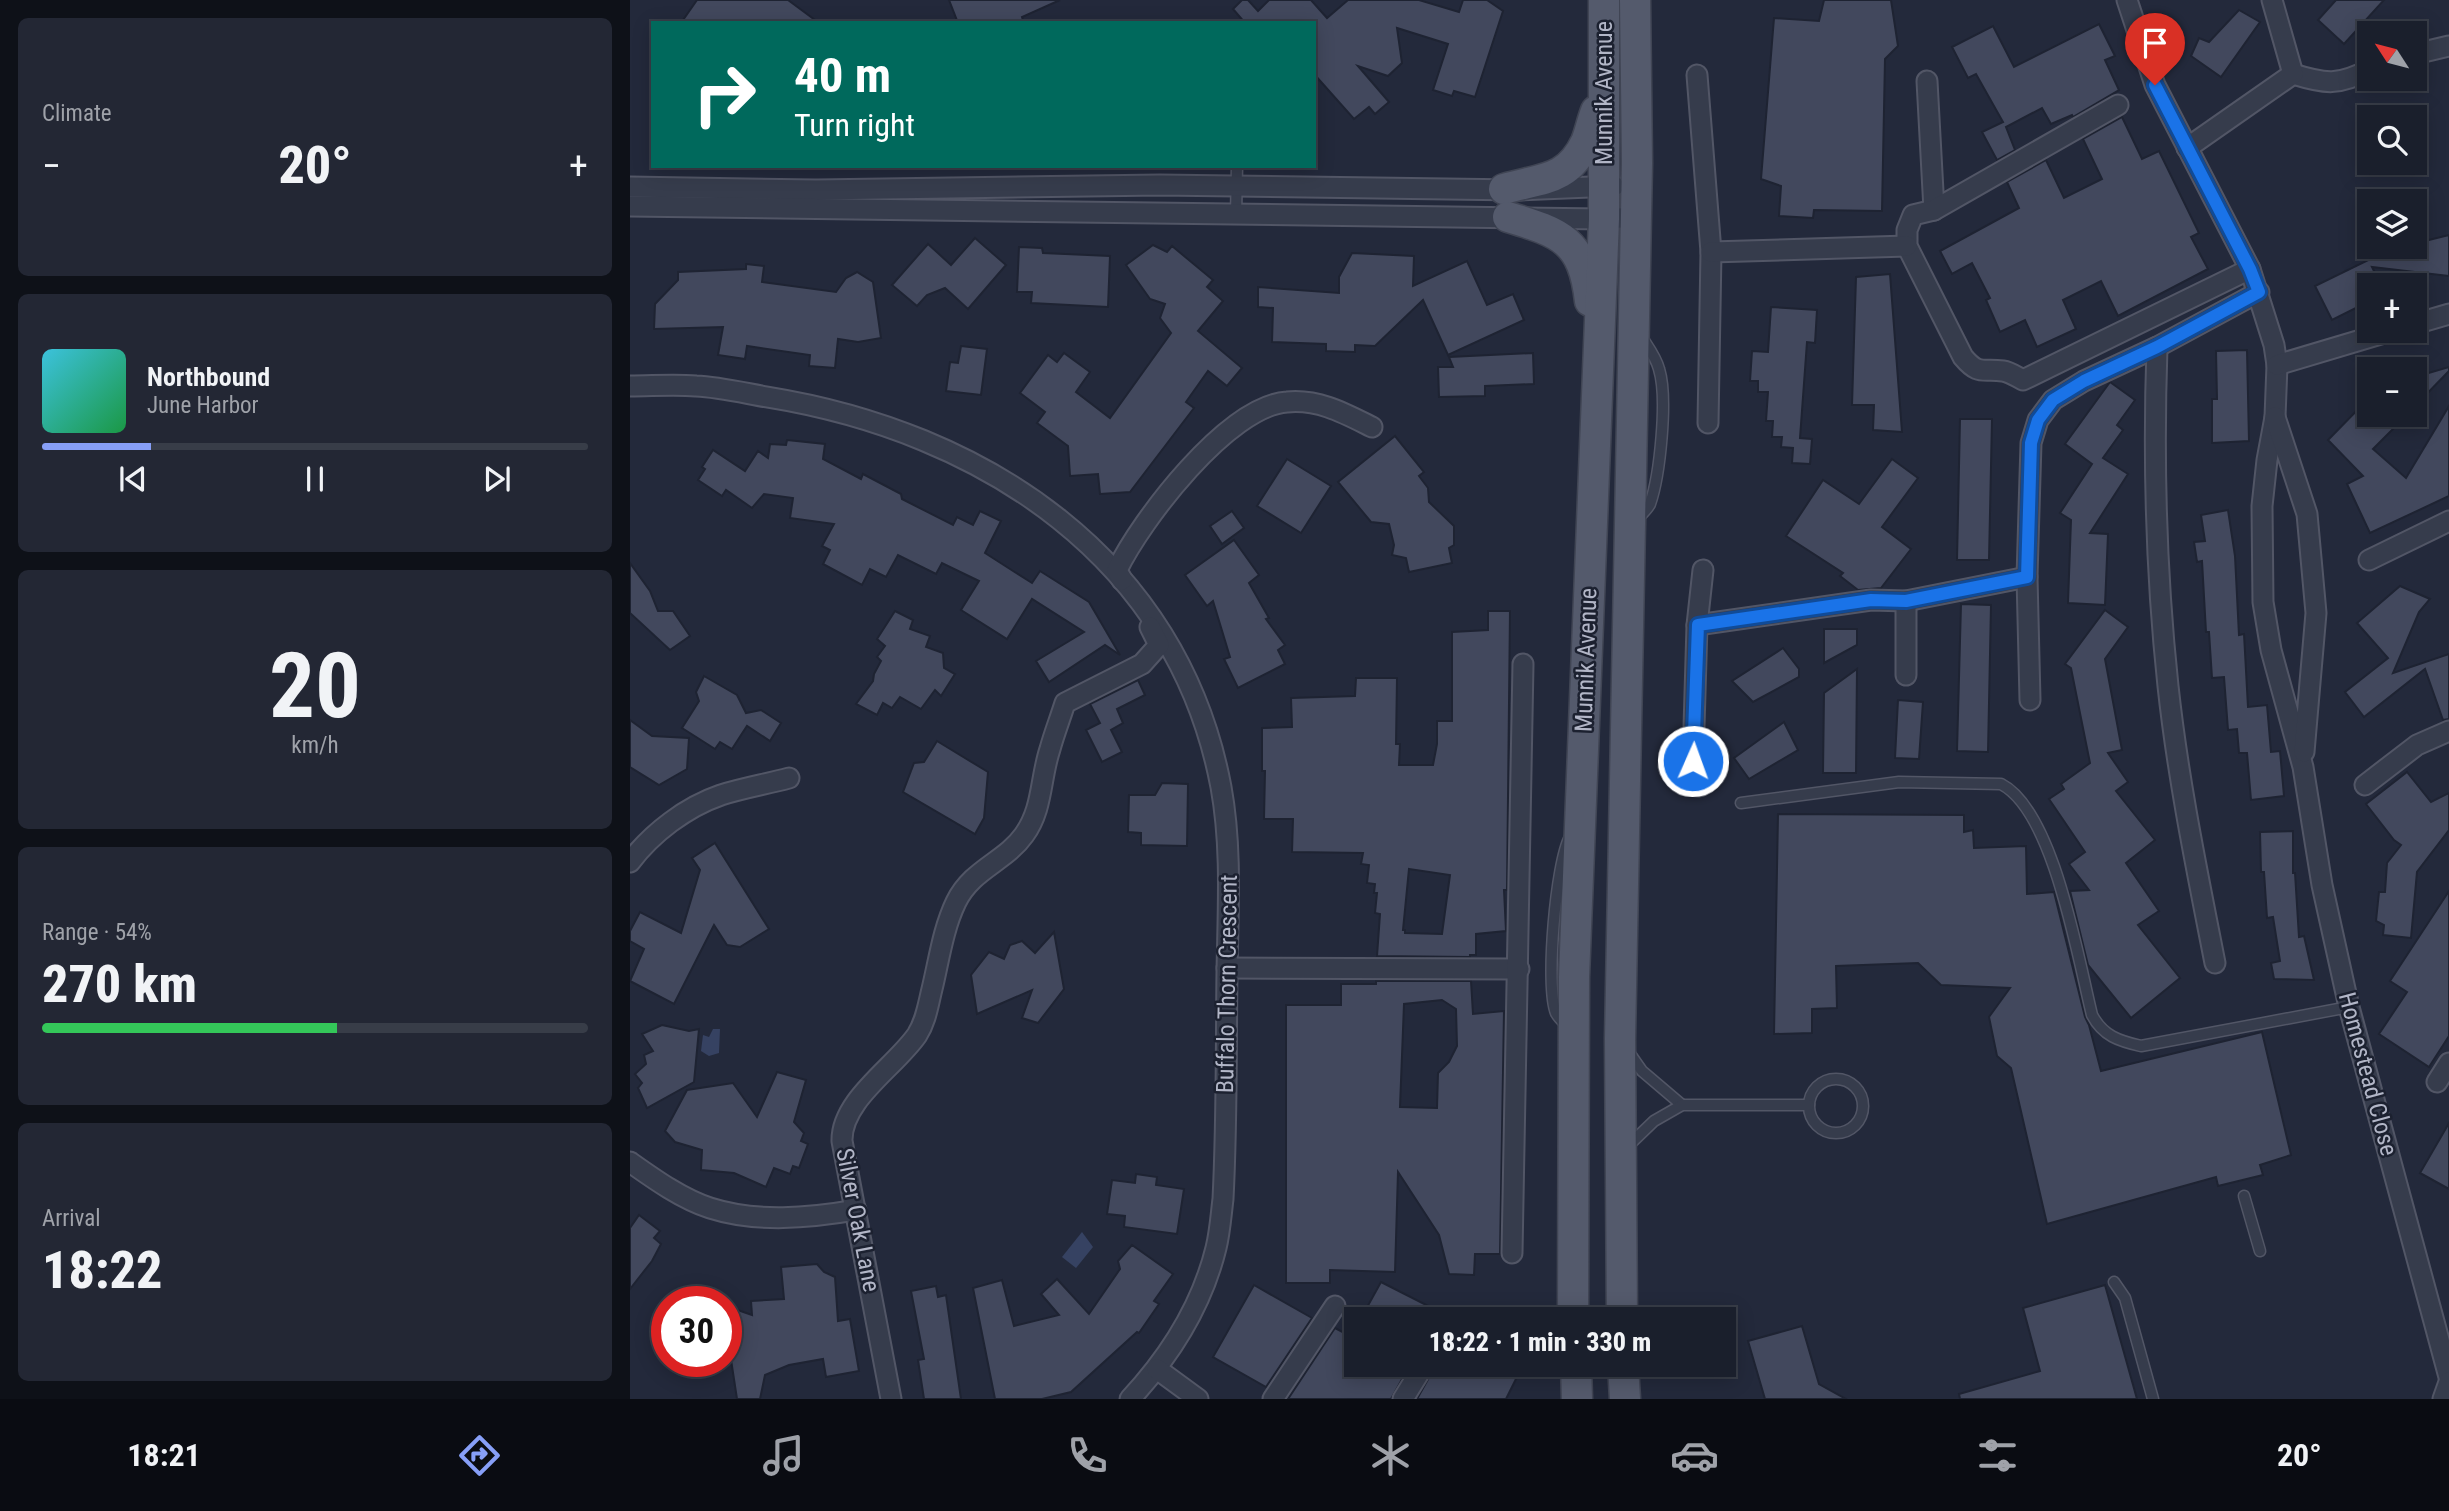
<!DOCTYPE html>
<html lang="en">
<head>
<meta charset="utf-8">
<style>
  :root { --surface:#1a1f2c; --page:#232734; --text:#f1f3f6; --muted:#9fa2a9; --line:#383d48; --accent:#879ff7 }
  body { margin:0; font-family:"Roboto Condensed",sans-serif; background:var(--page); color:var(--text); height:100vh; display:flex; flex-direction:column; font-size:26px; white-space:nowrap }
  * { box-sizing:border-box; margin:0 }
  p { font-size:23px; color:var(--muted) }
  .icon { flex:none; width:38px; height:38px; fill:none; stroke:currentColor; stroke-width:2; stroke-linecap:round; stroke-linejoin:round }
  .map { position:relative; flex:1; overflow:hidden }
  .details { display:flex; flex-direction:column; gap:18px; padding:18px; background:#0e1118; width:630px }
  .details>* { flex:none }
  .top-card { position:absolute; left:21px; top:21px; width:665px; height:147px; border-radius:0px; box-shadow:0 4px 18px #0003,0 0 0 2px var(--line); background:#00695c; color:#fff; overflow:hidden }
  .needle { width:46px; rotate:306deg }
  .tools { position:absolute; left:1727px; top:21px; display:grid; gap:14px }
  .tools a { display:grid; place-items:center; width:70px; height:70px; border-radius:0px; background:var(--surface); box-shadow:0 4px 18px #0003,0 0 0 2px var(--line); font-size:35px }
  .speed { position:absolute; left:21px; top:1286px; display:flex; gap:14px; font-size:35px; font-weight:700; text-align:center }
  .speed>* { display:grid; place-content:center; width:91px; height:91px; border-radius:50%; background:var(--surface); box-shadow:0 4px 18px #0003,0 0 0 2px var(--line); line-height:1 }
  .speed .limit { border:10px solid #d22; background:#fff; color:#111 }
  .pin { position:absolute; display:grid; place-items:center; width:60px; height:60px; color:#fff; margin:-72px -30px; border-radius:50% 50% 50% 0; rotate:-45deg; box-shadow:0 0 7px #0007 }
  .pin .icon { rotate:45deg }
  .me { position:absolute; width:77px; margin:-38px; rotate:2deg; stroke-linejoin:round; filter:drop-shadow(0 0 5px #0008) }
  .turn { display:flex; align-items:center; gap:24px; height:147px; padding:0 28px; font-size:32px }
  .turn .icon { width:91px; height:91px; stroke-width:2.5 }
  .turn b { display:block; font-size:49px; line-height:60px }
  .big { font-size:52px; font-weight:800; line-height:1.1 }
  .details .widget { flex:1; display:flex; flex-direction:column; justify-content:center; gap:10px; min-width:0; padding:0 24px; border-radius:10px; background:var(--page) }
  .details .dial { align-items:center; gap:0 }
  .dial b { font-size:91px; line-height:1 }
  .song { display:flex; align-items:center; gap:21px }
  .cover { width:84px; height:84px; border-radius:10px; background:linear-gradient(135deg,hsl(190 70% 55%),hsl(140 70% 35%)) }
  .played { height:7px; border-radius:4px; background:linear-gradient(90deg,var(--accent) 20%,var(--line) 20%) }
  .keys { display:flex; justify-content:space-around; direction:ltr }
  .heat { display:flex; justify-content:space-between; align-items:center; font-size:38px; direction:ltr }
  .charge { height:10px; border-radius:5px; background:linear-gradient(90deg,#34c759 54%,var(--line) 0) }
  .trip { position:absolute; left:714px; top:1307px; width:392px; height:70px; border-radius:0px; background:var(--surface); box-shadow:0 4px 18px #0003,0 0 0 2px var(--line); font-weight:800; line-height:70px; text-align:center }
  .menu { display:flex; height:112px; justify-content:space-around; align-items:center; background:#0a0c12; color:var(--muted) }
  .menu .icon { width:49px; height:49px }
  .menu .on { color:var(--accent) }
  .menu b { font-size:32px; color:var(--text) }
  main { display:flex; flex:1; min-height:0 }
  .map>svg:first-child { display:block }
  .water { fill:#364262 }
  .building { fill:#42485d; stroke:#1e2332; stroke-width:2; fill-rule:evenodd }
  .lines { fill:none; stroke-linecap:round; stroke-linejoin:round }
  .lane-casing { stroke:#525666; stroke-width:13 }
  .street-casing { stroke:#525666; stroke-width:23 }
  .primary-casing { stroke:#404554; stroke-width:33 }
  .lane { stroke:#363c4c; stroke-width:10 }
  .street { stroke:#363c4c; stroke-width:19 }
  .primary { stroke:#545a6c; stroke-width:30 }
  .route-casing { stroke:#114b97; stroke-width:18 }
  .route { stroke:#1a73e8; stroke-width:12 }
  .labels { text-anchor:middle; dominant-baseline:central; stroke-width:5; stroke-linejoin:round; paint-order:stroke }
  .street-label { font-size:24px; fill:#b2b6c7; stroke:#1c2130 }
</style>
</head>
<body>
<main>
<section class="details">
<div class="widget"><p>Climate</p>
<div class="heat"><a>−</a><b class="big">20°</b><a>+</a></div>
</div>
<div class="widget">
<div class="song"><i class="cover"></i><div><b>Northbound</b><p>June Harbor</p></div></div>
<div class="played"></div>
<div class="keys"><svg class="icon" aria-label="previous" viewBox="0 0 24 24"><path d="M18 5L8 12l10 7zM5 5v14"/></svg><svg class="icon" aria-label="pause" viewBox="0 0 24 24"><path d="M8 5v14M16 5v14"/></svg><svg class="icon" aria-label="next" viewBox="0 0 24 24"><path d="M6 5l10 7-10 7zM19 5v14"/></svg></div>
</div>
<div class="widget dial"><b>20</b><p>km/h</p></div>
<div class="widget"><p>Range · 54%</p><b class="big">270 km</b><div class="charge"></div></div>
<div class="widget"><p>Arrival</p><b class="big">18:22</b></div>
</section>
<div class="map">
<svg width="1819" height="1399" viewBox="0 0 1819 1399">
  <rect width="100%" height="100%" fill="#23293b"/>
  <g class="water">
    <polygon points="83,1029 90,1029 89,1053 79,1056 71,1051 73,1035 79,1037"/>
    <polygon points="452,1232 463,1247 446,1268 432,1257"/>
  </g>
  <g class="building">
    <polygon points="67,0 158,0 189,23 51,23"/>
    <polygon points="319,0 430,0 392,17 394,23 328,23"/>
    <polygon points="612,0 618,0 628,11 639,0 681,0 697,18 718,0 789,0 829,12 833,0 857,0 873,11 845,97 824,91 822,96 803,90 818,44 767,28 772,63 758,76 728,66 759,102 745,114 739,107 724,119 684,74 684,23 615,23 603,9"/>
    <polygon points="1194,0 1261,0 1268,46 1255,59 1252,211 1184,210 1183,218 1149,216 1151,186 1131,179 1144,18 1189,21"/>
    <polygon points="1706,0 1754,0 1714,44 1688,20"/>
    <polygon points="1609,10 1630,22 1591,77 1561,56 1569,38 1579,42"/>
    <polygon points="1469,24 1485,56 1475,60 1489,90 1443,117 1442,115 1421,124 1412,108 1376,127 1385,150 1367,160 1352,132 1373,122 1346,74 1338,78 1322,47 1363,26 1384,67"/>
    <polygon points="1492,117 1512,159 1529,151 1569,233 1561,237 1578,269 1488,316 1471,281 1433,300 1446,329 1407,347 1395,320 1370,332 1356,300 1360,298 1342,263 1322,274 1310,251 1389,208 1377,182 1416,160 1434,198 1472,179 1453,139"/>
    <polygon points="1819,235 1819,276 1742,267 1751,285 1740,285 1740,301 1702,320 1685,286 1765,247 1785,247 1785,239 1799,240"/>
    <polygon points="345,238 376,265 338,309 315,288 297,295 287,306 262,285 298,244 321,265"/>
    <polygon points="523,245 537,252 542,246 583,280 577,287 593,301 568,331 612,368 597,386 578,371 556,402 564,408 500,492 470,494 468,474 440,476 438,446 407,423 415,412 390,393 418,355 427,362 434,353 460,372 446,392 480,418 541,333 530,318 535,304 520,299 496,265"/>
    <polygon points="389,247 412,248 413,253 480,256 478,307 401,303 402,292 387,292"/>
    <polygon points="722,253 784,256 783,286 837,261 857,305 883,294 894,320 818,355 793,300 745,346 725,345 725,352 696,351 696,344 642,342 643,308 628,307 628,287 709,293 709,277"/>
    <polygon points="116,264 134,266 132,282 206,292 216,278 227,272 243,282 251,338 228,342 208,339 205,368 179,366 180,355 117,346 115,359 88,355 93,327 24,329 25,304 48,280 48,272 116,269"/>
    <polygon points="1260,274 1272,432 1243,430 1244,405 1222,405 1226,277"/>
    <polygon points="1141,307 1187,310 1185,343 1177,342 1170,438 1182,439 1180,464 1162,463 1163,448 1151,447 1152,437 1142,437 1143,421 1136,421 1138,392 1128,392 1128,381 1120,381 1122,351 1138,352"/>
    <polygon points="331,346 357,349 351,395 316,391 320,362 328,363"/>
    <polygon points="1617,350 1619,441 1582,443 1582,399 1587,399 1586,351"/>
    <polygon points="903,353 904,384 855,386 855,396 809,397 808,367 823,367 819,357"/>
    <polygon points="1819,367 1819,371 1785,406 1785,377"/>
    <polygon points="1480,382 1505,400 1487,425 1493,430 1473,458 1498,474 1460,533 1478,534 1475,605 1438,603 1441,520 1430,513 1462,464 1435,444"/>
    <polygon points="1740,397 1740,415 1777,415 1743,449 1776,478 1819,406 1819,496 1740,533 1717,484 1733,476 1698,440"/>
    <polygon points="1330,419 1362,419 1359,560 1327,560"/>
    <polygon points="765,436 794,472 789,476 798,488 799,502 824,526 824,545 819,548 822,563 779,572 776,558 762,555 764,545 759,524 741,522 708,482"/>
    <polygon points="157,440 195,444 193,459 231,479 233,474 271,494 272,499 323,525 327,517 343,525 350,511 371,521 355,553 402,583 410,571 459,602 490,655 475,645 419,682 406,661 454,632 402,599 377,639 331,610 349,581 312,563 306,574 268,555 256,577 240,569 232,585 193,564 200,550 192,546 204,524 160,518 163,498 134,494 122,508 96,490 92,496 68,480 75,469 72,467 83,450 115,471 128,451 138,458 140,444 156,445"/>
    <polygon points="657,459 701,486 671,533 627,506"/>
    <polygon points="1262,459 1288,478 1252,527 1281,549 1251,588 1228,590 1210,576 1213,573 1156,536 1193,480 1229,504"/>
    <polygon points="1598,510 1605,556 1609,635 1614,634 1618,707 1637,705 1641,752 1650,751 1654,796 1621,800 1617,753 1609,753 1607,729 1598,730 1594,677 1582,678 1579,632 1576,632 1572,561 1567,562 1564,542 1575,541 1571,515"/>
    <polygon points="602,511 614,528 592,544 580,526"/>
    <polygon points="604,540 629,575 619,583 639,618 636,619 655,645 648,650 655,664 608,688 594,659 600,657 583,601 577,606 555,575"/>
    <polygon points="0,563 20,591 28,611 43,611 60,636 40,650 0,613"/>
    <polygon points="1770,586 1800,599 1789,612 1763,673 1819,654 1819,719 1813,720 1795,669 1734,717 1715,692 1758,658 1727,623"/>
    <polygon points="1331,604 1361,605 1358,752 1327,751"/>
    <polygon points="1475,610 1498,627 1475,659 1492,750 1478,753 1498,782 1486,791 1525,840 1496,863 1529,911 1508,925 1550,978 1501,1018 1458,965 1440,891 1459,890 1439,864 1455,852 1419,799 1434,789 1431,784 1460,763 1441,668 1435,664"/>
    <polygon points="265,611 283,620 280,629 300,636 296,647 313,653 314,668 325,674 311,696 305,690 291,709 270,697 262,708 253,703 247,715 226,704 243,681 244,674 251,661 247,657 255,646 247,639"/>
    <path d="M858,611H880L877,890H874L876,931L846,934V955H840V957L747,956L750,914L745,913L747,893H744L745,884L737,883L739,865L731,864L733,853L662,852L663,819H634L635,771H632V728L662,727L661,698L725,696L726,678H767L766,744H770L769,765H803L807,744V721H822V632L858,630ZM779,869L820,875L812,934L775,933V930H773Z"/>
    <polygon points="1194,629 1227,629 1227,645 1194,663"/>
    <polygon points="1153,648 1169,669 1169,677 1123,702 1102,681"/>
    <polygon points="1227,669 1226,773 1193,773 1194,693"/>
    <polygon points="74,676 107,695 116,713 131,710 151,723 140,741 117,726 102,749 90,742 85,749 52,728 69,701 66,692"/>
    <polygon points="508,680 515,695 487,709 493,723 481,730 492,752 472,762 456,730 470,723 460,704"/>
    <polygon points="1268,700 1293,702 1289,759 1265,758"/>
    <polygon points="0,720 22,736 59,738 57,769 29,785 0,767"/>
    <polygon points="1154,722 1168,750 1119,779 1104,758"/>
    <polygon points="307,741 358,772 354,818 345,834 273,792 284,763 294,762"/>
    <polygon points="1777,772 1801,802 1819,793 1819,830 1787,872 1781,938 1753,935 1754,925 1746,921 1749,892 1755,892 1757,863 1771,845 1764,840 1736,804"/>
    <polygon points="532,783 558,784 557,846 511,845 511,833 498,832 499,795 525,795"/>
    <polygon points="1148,814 1334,815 1334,832 1343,830 1344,848 1396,846 1397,894 1424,892 1455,1017 1459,1025 1471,1071 1632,1032 1661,1155 1630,1165 1633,1175 1588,1186 1586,1177 1417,1224 1381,1068 1367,1056 1359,1017 1380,988 1311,985 1288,963 1206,966 1207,1008 1182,1009 1182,1033 1144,1034"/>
    <polygon points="1663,831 1663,873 1665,873 1669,937 1674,936 1684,980 1644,979 1641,963 1650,961 1643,917 1637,918 1634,872 1631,872 1630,832"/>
    <polygon points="85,843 139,929 110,947 97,945 84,925 44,1004 0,981 14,949 0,941 0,931 10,912 51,933 70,870 62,858"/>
    <polygon points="1819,891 1819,1036 1799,1067 1749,1034 1777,992 1760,981"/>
    <polygon points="424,932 434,989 408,1023 392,1018 402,990 347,1014 341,975 359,952 374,959 380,945 392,941 405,953"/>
    <path d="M746,981H841L843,1014L874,1011L870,1254H845L844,1275L819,1274L809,1235L768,1172L765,1272L700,1270V1283H656V1005H711V984H746ZM812,1000L826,1009L827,1046L819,1062L808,1073L807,1108L770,1107L774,1004Z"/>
    <polygon points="32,1025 59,1031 69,1029 64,1082 17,1108 8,1088 12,1083 5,1074 16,1064 14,1055 23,1051 12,1034"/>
    <polygon points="147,1072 176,1080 164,1122 174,1133 171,1141 178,1144 169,1168 163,1166 160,1174 144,1168 136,1187 104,1173 71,1170 72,1150 45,1142 35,1131 57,1090 103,1083 127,1117"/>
    <polygon points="1819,1123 1819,1189 1790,1173"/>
    <polygon points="506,1174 527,1177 526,1185 554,1189 547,1234 494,1227 495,1216 477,1214 482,1180 505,1183"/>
    <polygon points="9,1215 30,1231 24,1238 31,1244 22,1261 0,1289 0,1228"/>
    <polygon points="502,1245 543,1274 524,1301 529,1304 509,1333 507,1332 441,1392 412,1399 365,1399 343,1288 372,1280 384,1326 429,1315 411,1294 427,1279 459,1314 490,1269 488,1261"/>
    <polygon points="187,1264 194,1272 205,1277 208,1321 220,1319 229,1371 196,1377 193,1359 159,1365 135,1375 130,1399 107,1399 98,1340 106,1338 102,1308 122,1315 121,1301 154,1299 151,1267"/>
    <polygon points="751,1282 816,1315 815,1320 730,1320"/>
    <polygon points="624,1285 682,1318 636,1387 583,1357"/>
    <polygon points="1475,1285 1507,1399 1330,1399 1329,1394 1410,1371 1393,1308"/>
    <polygon points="306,1286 308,1297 316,1295 331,1399 294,1399 288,1360 294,1359 281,1291"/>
    <polygon points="1172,1326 1189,1384 1216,1399 1135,1399 1118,1341"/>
    <polygon points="705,1328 726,1339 726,1365 780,1365 761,1399 658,1399"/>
    <polygon points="806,1365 893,1365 876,1399 787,1399"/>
  </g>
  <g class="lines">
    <g class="lane-casing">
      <g id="lane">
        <polyline points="606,215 607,166"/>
        <path d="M1006,520C1011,515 1017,510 1020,504C1030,475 1038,398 1029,369C1026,357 1018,347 1011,336"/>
        <path d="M1111,803L1269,782L1371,784C1424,811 1448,959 1462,1015C1473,1036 1489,1041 1511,1046L1719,1007"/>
        <path d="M936,1025C933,1022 928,1017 926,1013C915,986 926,862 940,837"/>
        <polyline points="998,1051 1012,1071 1052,1105"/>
        <circle cx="1206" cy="1106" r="27"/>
        <polyline points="998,1146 1024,1121 1052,1105 1179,1105"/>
        <polyline points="1614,1196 1630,1251"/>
        <polyline points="1484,1282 1495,1298 1523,1399"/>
      </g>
    </g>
    <g class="street-casing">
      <g id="street">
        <polyline points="1497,0 1525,85 1620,269 1644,345 1647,365 1645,417 1637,460 1632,506 1633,602 1641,650 1673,767 1692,885 1719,1007 1819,1377"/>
        <polyline points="1785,54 1819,46"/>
        <path d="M1663,74C1695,84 1709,86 1740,69"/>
        <polyline points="1067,75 1081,252 1078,423"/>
        <polyline points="1297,81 1304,210"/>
        <path d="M1488,105L1304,210L1283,215L1277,230V246L1333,357C1349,376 1352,368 1373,371C1380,372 1387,377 1393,380L1620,269"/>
        <polyline points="1557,148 1663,74 1642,0"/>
        <polyline points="0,187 186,190 530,185 888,190 984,186"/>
        <polyline points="0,206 974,219 1006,217"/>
        <polyline points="1081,252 1277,246"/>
        <polyline points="1785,324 1819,314"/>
        <path d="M1527,347C1523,461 1526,573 1538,686C1548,779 1567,871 1585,963"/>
        <polyline points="1647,365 1761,331"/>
        <path d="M0,386C22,386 44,384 66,386C89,387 114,393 137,397C354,432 548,558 591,787C602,847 598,910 597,972C596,1048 597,1123 593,1199C591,1215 590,1232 586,1248C572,1305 539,1357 500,1399"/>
        <polyline points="1645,417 1677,514 1686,613 1674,752"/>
        <polyline points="1739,560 1819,521"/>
        <path d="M492,580L487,570C511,520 598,406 657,402C689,399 714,413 742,427"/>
        <polyline points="1276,601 1276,675"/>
        <polyline points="1067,625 1241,600 1276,601 1397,577"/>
        <polyline points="1400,700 1397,577 1401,443 1408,420 1423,400 1454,381 1527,347 1629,292"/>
        <polyline points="1063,761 1067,625 1073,570"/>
        <polyline points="1735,785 1787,745 1819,731"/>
        <path d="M0,862C22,833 56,807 91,795C113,788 137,784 159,778"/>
        <polyline points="597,968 889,969"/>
        <polyline points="1807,1082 1819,1063"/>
        <path d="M0,1162C24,1179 52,1199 80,1208C127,1223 179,1218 226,1210"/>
        <polyline points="882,1253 893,664"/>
        <polyline points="827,1320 836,1320"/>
        <polyline points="527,1369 568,1399"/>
        <path d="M261,1399L212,1141C211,1100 265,1067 287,1035C296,1021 298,1005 302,989C309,960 313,929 326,902C342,869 375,862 394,835C413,809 410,779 420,749C424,734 430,719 435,703L512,664L529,645L520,627"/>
        <polyline points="643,1399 705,1306"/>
        <polyline points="773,1399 794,1365"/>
        <polyline points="1813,1399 1819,1382"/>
      </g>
    </g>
    <g class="primary-casing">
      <g id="primary">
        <path d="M874,189C911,178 937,182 956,142C960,132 962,121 966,111"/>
        <path d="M878,217C931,233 953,240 960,301"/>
        <polyline points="943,1320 944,977 974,219 974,0"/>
        <polyline points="992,1320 990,1039 1007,163 1005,0"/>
        <polyline points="946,1365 947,1399"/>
        <polyline points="993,1365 995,1399"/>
      </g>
    </g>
    <use href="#lane" class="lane"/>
    <use href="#street" class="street"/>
    <use href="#primary" class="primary"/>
  </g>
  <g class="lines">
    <g class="route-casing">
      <polyline id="route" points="1063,761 1068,625 1241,600 1276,601 1397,577 1401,443 1408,420 1423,400 1454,381 1527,347 1629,292 1620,269 1525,85"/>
    </g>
    <use href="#route" class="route"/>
  </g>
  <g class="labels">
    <g class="street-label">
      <text transform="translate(974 93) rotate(-90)">Munnik Avenue</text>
      <text transform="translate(956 660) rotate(-88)">Munnik Avenue</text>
      <text transform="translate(597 984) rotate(-89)">Buffalo Thorn Crescent</text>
      <text transform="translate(1738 1074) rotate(75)">Homestead Close</text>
      <text transform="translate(228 1220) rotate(79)">Silver Oak Lane</text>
    </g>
  </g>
</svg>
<div class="tools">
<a><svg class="needle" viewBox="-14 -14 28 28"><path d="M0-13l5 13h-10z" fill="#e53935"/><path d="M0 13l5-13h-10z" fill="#9fa2a9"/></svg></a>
<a><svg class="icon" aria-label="search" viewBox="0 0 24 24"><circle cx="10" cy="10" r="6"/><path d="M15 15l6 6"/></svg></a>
<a><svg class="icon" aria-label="layers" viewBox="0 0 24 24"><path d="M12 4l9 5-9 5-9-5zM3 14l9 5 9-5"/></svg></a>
<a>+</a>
<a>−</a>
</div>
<div class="speed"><div class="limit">30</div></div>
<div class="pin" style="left:1525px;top:85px;background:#d93025"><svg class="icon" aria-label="arrive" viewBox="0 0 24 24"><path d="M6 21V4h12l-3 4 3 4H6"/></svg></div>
<svg class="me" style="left:1063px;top:761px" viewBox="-20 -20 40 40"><circle r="17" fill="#1a73e8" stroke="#fff" stroke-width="3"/><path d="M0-11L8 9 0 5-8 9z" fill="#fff"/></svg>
<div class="trip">18:22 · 1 min · 330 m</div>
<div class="top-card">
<div class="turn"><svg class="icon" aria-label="right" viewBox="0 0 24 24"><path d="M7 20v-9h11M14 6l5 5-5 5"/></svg><div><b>40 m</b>Turn right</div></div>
</div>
</div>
</main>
<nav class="menu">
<b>18:21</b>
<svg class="icon on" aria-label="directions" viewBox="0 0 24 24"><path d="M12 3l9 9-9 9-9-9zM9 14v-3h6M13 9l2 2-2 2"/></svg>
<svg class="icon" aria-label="music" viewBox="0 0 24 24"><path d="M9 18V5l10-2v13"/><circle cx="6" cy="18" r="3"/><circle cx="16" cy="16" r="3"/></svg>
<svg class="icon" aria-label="phone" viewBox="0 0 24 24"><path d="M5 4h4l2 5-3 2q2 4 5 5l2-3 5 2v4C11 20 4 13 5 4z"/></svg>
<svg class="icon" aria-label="climate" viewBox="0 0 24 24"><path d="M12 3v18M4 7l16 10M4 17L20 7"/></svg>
<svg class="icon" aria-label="car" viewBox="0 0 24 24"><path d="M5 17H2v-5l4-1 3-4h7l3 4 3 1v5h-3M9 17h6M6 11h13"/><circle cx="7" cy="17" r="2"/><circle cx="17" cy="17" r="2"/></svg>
<svg class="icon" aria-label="filters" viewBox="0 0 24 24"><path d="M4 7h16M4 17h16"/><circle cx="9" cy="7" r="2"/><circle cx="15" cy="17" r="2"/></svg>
<b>20°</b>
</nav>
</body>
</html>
